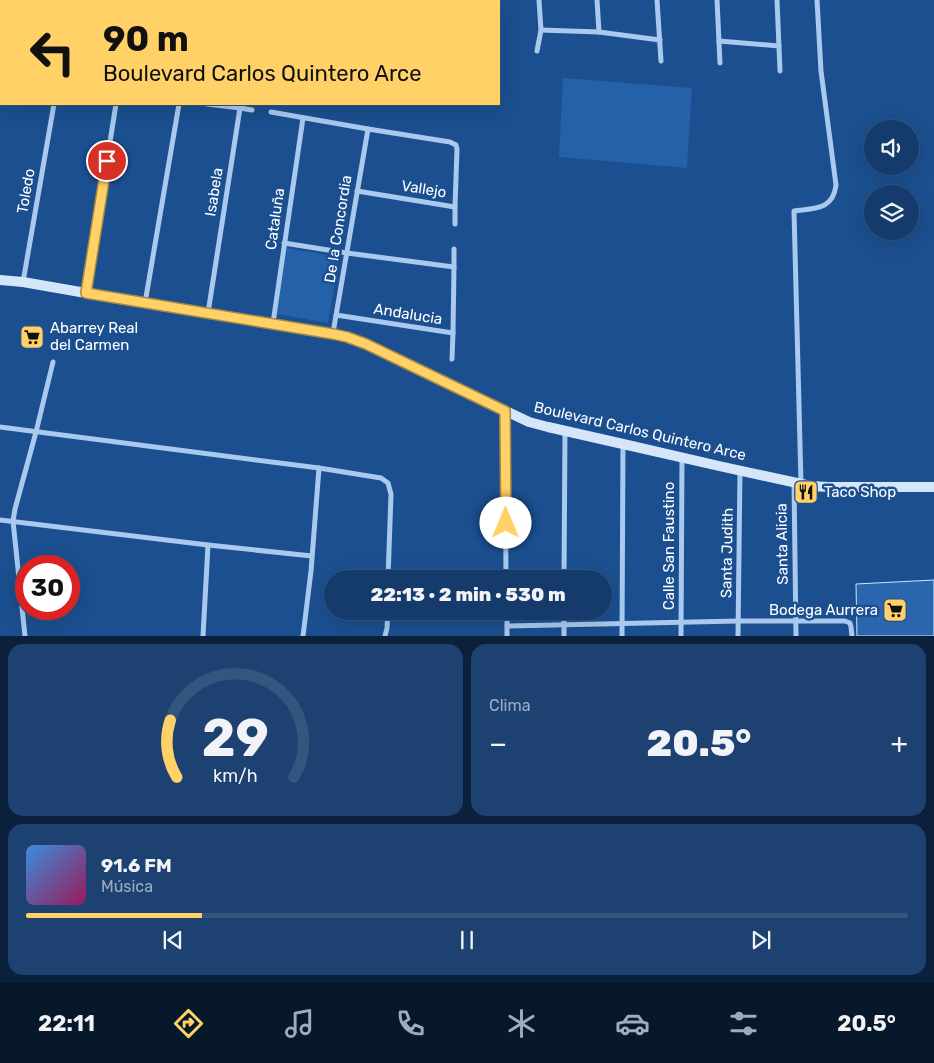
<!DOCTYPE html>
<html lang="es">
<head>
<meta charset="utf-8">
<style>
  :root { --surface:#143b6b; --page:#1d4271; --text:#f1f3f6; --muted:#9dadc1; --line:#33557e; --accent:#ffd166 }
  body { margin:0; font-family:Rubik,sans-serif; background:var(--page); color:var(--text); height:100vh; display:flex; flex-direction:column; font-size:19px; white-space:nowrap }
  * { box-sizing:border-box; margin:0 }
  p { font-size:16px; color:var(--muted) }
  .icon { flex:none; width:28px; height:28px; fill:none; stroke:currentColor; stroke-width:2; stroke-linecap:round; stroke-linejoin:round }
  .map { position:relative; height:636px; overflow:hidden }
  .panel { display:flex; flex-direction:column; gap:8px; padding:8px; background:#0b203b; flex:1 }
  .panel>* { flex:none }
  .guide { position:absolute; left:0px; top:0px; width:500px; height:105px; box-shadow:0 5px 20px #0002,0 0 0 1px var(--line); background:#ffd166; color:#111; overflow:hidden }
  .tools { position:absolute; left:864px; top:120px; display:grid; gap:10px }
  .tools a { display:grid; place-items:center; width:55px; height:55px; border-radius:50%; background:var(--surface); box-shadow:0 5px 20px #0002,0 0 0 1px var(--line); font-size:25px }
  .speed { position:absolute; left:15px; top:555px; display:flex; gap:10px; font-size:25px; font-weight:700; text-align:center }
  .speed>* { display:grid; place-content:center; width:65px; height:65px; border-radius:50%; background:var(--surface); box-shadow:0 5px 20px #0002,0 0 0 1px var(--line); line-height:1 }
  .speed .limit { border:8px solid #d22; background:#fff; color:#111 }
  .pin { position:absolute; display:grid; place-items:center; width:42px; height:42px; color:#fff; margin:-21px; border:2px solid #fff; border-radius:50%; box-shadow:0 1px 5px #0007 }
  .me { position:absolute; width:55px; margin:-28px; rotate:0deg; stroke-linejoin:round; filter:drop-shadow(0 0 4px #0008) }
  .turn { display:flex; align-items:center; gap:18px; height:105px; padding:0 20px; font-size:22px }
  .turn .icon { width:65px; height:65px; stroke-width:2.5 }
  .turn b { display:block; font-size:35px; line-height:42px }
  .big { font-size:38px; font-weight:800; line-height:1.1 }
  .panel .widget { flex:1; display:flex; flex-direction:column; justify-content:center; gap:8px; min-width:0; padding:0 18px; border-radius:15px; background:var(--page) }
  .panel .dial { align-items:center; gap:0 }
  .dial svg { height:130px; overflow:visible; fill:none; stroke:var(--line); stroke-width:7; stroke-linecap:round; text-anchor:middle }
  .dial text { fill:var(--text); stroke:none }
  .song { display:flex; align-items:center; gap:15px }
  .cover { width:60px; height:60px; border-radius:8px; background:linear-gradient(135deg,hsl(210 70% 55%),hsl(330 70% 35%)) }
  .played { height:5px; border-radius:2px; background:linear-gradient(90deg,var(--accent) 20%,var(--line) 20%) }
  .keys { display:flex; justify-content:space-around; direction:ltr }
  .heat { display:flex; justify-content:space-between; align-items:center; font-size:28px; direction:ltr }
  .panel .tiles { flex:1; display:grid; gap:8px; grid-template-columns:1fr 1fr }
  .widget:last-child { grid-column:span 2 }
  .trip { position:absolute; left:324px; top:570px; width:288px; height:50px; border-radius:25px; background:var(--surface); box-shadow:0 5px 20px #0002,0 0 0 1px var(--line); font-weight:800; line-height:50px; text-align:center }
  .tab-bar { display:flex; height:80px; justify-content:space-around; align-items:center; background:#08182b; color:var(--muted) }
  .tab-bar .icon { width:35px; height:35px }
  .tab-bar .active { color:var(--accent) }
  .tab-bar b { font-size:22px; color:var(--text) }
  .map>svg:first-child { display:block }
  .green { fill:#2461a8 }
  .building { fill:#2a66ad; stroke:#cfe3fa }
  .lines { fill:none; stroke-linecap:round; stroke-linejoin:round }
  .street { stroke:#a9c9ee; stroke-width:5 }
  .secondary { stroke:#d6e6fa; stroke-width:10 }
  .route-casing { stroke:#a68842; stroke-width:12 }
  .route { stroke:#ffd166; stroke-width:9 }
  .labels { text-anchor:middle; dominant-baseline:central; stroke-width:5; stroke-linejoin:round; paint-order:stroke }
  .street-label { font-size:15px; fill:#fff; stroke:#1b4f8f }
  .poi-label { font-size:15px; fill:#fff; stroke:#1b4f8f; text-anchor:start }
</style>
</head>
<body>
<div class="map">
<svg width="934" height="636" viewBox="0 0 934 636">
  <rect width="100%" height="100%" fill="#1b4f8f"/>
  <g class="green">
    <polygon points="563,78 692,88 687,168 559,157"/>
    <polygon points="287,248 339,257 328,323 277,314"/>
  </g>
  <polygon class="building" points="934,580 934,636 857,636 856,584"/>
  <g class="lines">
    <g class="street">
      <polyline points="179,0 179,1"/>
      <polyline points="243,0 243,1"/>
      <polyline points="304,0 304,1"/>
      <polyline points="366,0 366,1"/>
      <polyline points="427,0 427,1"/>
      <polyline points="597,0 599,32"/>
      <polyline points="657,0 661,61"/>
      <polyline points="717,0 720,63"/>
      <polyline points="777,0 780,71"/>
      <polyline points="482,1 482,0"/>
      <polyline points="0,6 1,6"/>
      <polyline points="541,30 599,32 660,40"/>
      <polyline points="719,41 779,46"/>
      <polyline points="537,51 541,30 539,0"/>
      <polyline points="0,67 1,68"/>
      <polyline points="207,104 240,108 208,313"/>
      <polyline points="240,108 252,110"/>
      <polyline points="271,112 368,129 450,142 456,145 457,149 455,207 357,191"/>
      <polyline points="455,224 455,207"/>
      <polyline points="284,243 347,253 454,267 453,333 336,315"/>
      <polyline points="454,267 454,249"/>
      <polyline points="23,282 54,104"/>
      <polyline points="86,293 116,104"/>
      <polyline points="145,303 179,104"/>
      <polyline points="273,323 303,118"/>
      <polyline points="333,333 368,129"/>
      <polyline points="452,359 453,333"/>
      <polyline points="505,411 506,579"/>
      <polyline points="0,427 319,468 381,478 388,483 391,494 388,579"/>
      <polyline points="794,482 796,636"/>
      <path d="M801,483L794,211C815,208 833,210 836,185L821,71L817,0"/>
      <polyline points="0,520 208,545 312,556"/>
      <polyline points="564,579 565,431"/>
      <polyline points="507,611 507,636"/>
      <polyline points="507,626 738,621 845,621 850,623 851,627 852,636"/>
      <polyline points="25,636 13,521 15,509 36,432 53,362"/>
      <polyline points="203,636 208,545"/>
      <polyline points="303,636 311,571 319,468"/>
      <polyline points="385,636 387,628 388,611"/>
      <polyline points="564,636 564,611"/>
      <polyline points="622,636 623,444"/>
      <polyline points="681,636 682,458"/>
      <polyline points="738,636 740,470"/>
    </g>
    <polyline class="secondary" points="0,280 23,282 86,293 333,334 347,337 366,344 529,422 548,427 623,444 719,466 811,486 828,487 934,487"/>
  </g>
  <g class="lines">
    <g class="route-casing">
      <polyline id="route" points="107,161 86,293 333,334 347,337 366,344 505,411 506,523"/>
    </g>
    <use href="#route" class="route"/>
  </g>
  <defs>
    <g id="supermarket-square" transform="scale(1.25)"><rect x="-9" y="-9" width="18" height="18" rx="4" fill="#ffd166" stroke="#1b4f8f"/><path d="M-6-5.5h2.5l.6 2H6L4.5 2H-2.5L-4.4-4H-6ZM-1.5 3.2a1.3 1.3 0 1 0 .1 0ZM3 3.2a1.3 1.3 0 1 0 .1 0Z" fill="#111"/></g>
    <g id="restaurant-square" transform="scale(1.25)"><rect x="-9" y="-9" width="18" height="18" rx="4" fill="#ffd166" stroke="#1b4f8f"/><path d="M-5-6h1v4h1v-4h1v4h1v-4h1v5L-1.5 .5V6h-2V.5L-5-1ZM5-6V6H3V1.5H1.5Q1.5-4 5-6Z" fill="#111"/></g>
  </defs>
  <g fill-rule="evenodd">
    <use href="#supermarket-square" x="32" y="337"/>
    <use href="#restaurant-square" x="806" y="492"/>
    <use href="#supermarket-square" x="895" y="610"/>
  </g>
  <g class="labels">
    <g class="street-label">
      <text transform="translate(424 189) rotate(9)">Vallejo</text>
      <text transform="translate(26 191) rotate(-80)">Toledo</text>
      <text transform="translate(214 192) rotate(-81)">Isabela</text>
      <text transform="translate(275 219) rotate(-82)">Cataluña</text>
      <text transform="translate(338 229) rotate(-81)">De la Concordia</text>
      <text transform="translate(408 314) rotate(9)">Andalucia</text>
      <text transform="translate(640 431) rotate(13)">Boulevard Carlos Quintero Arce</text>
      <text transform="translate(782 544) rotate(-91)">Santa Alicia</text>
      <text transform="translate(669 546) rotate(-90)">Calle San Faustino</text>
      <text transform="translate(727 553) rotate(-89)">Santa Judith</text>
    </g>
    <g class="poi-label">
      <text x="50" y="328">Abarrey Real<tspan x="50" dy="17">del Carmen</tspan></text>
      <text x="824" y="492">Taco Shop</text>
      <text x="878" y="610" text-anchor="end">Bodega Aurrera</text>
    </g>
  </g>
</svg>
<div class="tools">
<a><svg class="icon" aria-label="sound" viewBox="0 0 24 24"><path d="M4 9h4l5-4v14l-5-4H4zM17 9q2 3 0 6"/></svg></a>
<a><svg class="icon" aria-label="layers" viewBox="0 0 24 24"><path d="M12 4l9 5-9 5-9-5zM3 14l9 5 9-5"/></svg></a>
</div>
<div class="speed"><div class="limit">30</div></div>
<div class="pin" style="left:107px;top:161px;background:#d93025"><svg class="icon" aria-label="arrive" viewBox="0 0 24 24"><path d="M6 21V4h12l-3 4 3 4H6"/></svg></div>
<svg class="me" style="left:506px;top:523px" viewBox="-20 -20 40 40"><circle r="19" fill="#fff"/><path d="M0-13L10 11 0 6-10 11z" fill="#ffd166"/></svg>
<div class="trip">22:13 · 2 min · 530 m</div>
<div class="guide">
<div class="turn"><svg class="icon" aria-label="left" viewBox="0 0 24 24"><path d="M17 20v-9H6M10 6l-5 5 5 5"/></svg><div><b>90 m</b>Boulevard Carlos Quintero Arce</div></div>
</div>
</div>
<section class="panel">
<div class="tiles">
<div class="widget dial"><svg viewBox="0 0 100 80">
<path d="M14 69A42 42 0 1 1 86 69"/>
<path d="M14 69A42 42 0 0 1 10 34" stroke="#ffd166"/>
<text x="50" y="56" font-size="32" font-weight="700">29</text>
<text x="50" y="72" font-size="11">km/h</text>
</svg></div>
<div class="widget"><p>Clima</p>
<div class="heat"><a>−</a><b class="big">20.5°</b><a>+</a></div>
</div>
<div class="widget">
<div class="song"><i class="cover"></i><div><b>91.6 FM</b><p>Música</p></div></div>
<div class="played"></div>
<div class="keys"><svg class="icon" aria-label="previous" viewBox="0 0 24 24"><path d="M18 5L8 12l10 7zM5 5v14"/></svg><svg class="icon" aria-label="pause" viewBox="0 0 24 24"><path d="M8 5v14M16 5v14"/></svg><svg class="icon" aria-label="next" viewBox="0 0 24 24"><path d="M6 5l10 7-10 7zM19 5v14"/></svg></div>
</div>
</div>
</section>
<nav class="tab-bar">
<b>22:11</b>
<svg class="icon active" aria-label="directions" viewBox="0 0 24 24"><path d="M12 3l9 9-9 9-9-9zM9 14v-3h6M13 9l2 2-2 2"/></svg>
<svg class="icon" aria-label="music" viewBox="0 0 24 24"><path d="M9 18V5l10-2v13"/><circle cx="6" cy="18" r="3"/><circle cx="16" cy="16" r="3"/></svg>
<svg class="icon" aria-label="phone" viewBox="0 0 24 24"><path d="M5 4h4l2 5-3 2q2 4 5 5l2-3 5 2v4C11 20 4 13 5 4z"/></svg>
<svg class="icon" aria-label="climate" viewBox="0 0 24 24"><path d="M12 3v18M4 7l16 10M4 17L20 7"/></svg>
<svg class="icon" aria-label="car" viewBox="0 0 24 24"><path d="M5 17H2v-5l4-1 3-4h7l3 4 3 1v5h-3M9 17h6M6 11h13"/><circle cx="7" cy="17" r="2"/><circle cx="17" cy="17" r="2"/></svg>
<svg class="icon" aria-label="filters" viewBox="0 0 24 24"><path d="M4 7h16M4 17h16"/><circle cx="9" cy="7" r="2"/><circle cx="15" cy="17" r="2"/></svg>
<b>20.5°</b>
</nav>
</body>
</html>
